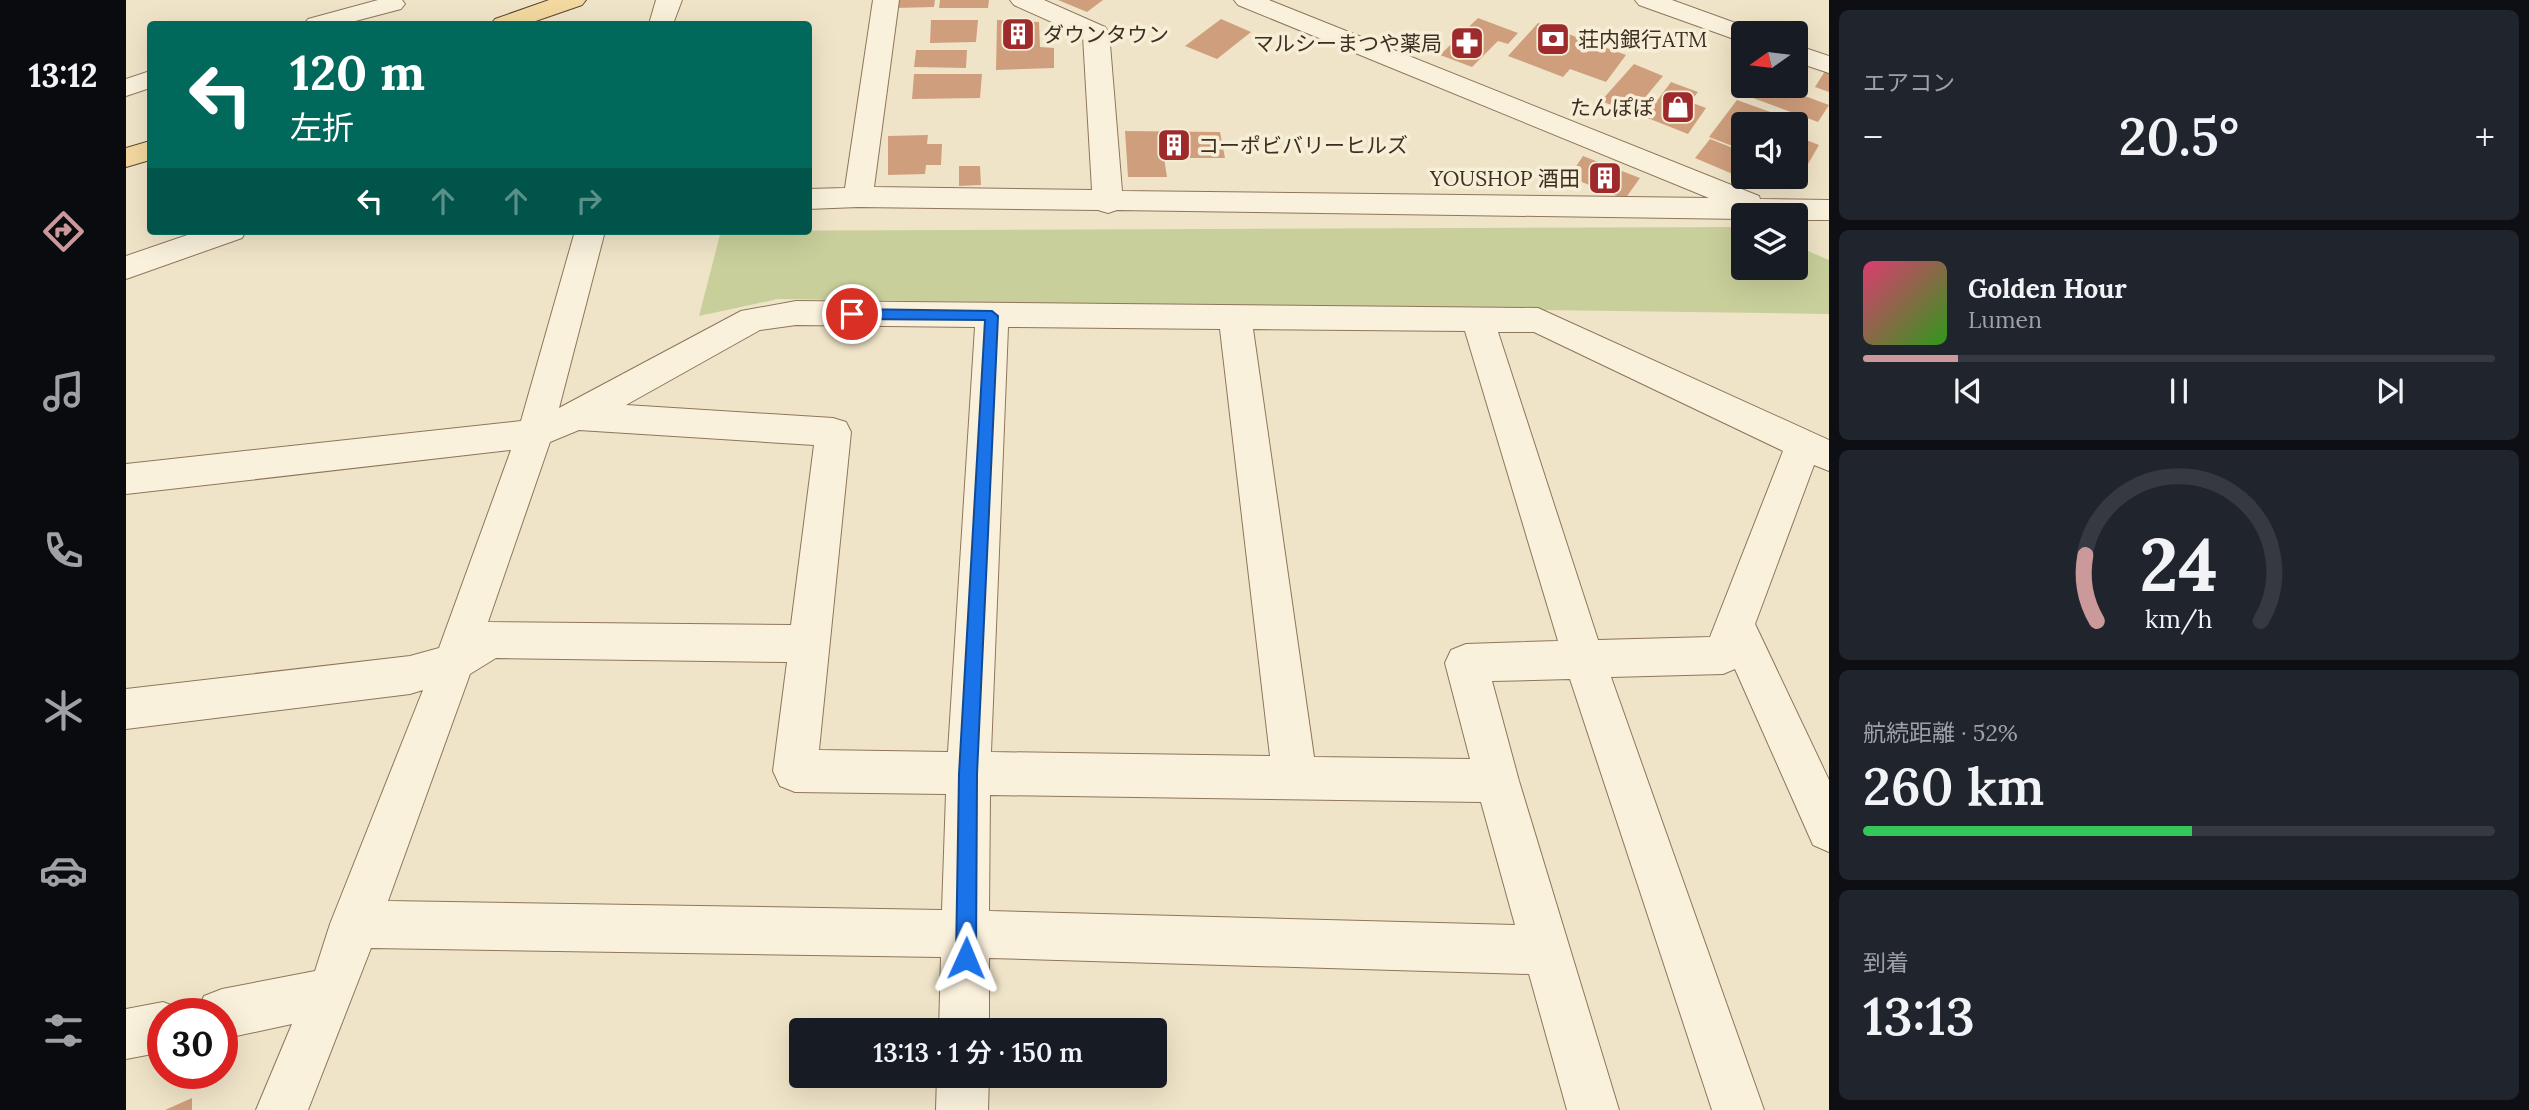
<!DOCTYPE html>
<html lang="ja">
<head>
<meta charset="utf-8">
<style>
  :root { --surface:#171b24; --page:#20242c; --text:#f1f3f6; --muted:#9ea1a6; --line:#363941; --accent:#cc999b }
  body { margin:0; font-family:Lora,"Noto Sans JP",serif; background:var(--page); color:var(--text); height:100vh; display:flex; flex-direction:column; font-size:26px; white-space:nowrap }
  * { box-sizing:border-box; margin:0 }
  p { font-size:23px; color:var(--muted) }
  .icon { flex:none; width:38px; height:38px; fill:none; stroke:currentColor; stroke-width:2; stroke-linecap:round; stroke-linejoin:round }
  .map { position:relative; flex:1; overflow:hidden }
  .side { display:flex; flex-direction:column; gap:10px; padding:10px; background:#0d0f14; width:700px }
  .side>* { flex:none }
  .banner { position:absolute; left:21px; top:21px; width:665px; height:214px; border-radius:7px; box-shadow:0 7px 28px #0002; background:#00695c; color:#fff; overflow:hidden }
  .needle { width:46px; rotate:256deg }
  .fabs { position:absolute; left:1605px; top:21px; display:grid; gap:14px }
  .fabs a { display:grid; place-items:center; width:77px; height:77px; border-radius:7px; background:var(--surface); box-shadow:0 7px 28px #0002; font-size:35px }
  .speed { position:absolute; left:21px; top:998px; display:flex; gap:14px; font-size:35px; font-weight:700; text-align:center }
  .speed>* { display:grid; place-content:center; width:91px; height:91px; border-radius:50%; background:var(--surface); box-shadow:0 7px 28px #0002; line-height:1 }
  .speed .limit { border:10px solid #d22; background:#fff; color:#111 }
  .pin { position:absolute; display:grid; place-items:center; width:60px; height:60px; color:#fff; margin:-30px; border:4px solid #fff; border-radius:50%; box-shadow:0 2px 7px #0007 }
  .me { position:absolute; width:77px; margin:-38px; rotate:1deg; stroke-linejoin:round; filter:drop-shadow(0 0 5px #0008) }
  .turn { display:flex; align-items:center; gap:24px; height:147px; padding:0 28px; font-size:32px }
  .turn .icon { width:91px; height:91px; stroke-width:2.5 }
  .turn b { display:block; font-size:49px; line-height:60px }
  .lanes { display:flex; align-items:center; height:66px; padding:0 28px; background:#0003; justify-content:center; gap:35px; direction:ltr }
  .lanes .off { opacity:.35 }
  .big { font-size:52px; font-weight:600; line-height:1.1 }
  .side .widget { flex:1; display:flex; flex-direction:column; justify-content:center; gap:10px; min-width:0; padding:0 24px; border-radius:10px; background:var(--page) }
  .side .dial { align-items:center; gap:0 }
  .dial svg { height:182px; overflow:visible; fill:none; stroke:var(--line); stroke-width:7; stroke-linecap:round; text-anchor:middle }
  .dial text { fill:var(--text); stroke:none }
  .song { display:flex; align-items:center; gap:21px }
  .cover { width:84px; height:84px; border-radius:10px; background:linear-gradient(135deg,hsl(340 70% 55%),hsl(110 70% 35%)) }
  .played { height:7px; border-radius:4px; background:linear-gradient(90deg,var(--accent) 15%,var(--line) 15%) }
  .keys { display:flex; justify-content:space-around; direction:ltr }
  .heat { display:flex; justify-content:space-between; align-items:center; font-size:38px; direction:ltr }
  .charge { height:10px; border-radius:5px; background:linear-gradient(90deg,#34c759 52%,var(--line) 0) }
  .trip { position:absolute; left:663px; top:1018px; width:378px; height:70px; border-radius:7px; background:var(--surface); box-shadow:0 7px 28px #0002; font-weight:600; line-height:70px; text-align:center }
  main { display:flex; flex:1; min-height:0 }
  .dock { display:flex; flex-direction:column; width:126px; justify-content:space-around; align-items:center; background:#090b0e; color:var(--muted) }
  .dock .icon { width:49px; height:49px }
  .dock .on { color:var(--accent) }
  .dock b { font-size:32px; color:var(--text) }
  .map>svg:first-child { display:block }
  .green { fill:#c9cf9b }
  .building { fill:#cf9f7d }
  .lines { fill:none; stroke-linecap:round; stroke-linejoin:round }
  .minor-casing { stroke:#8d765c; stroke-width:2 }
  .major-casing { stroke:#5b4430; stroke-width:2 }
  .minor { fill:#faf1dc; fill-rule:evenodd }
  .major { fill:#f3d9a0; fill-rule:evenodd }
  .route { fill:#1a73e8; stroke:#114b97; stroke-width:2 }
  .labels { text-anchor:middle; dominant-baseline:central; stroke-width:7; stroke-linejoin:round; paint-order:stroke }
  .far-poi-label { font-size:21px; fill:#3d2e20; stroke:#f7eed8; text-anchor:start }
</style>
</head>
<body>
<main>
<nav class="dock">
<b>13:12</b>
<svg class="icon on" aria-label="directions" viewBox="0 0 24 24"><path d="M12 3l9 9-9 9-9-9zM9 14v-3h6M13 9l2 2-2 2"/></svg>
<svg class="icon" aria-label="music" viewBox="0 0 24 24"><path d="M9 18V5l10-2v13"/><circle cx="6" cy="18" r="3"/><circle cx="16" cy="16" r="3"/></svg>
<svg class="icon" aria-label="phone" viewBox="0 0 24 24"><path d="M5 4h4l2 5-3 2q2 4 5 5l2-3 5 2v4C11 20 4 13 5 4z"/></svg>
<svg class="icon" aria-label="climate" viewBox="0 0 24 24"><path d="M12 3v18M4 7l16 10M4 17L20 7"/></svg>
<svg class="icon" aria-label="car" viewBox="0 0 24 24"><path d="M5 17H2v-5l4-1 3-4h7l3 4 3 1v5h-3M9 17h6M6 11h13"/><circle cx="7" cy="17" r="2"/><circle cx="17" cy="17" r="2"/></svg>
<svg class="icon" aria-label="filters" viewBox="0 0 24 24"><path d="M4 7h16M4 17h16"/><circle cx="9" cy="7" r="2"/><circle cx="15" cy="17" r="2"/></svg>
</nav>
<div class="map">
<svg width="1703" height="1110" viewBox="0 0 1703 1110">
  <rect width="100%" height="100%" fill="#f0e4c8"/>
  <polygon class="green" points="1617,227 1617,268 1670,268 1670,246 1703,260 1703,314 652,299 573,316 595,231"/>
  <g class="building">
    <polygon points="770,0 809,0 808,7 770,8"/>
    <polygon points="814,0 863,0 862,8 813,8"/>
    <polygon points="932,0 977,0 961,12"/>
    <polygon points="1352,18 1392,33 1382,44 1372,41 1346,67 1314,55"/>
    <polygon points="1095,19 1125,32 1091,59 1059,46"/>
    <polygon points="805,20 852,20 850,42 804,43"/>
    <polygon points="871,20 913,22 914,47 928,48 928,68 870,70"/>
    <polygon points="1412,23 1500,55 1480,82 1444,69 1437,77 1382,56"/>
    <polygon points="790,50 841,50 840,68 788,67"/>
    <polygon points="1508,64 1537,76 1506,113 1475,101"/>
    <polygon points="1699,71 1703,72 1703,92 1689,87"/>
    <polygon points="788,74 856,74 854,98 786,99"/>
    <polygon points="1545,82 1572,92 1564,102 1580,108 1562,134 1519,117"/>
    <polygon points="1627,86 1652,86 1703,105 1692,122 1619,95"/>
    <polygon points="1611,100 1650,114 1644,124 1617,124 1617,150 1583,137"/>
    <polygon points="999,131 1094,132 1099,158 1038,158 1041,177 1002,177"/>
    <polygon points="802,135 801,144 816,144 815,165 800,165 799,174 762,175 762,136"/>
    <polygon points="1670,136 1693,145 1682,164 1670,159"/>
    <polygon points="1584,139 1617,152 1617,164 1609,175 1569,158"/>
    <polygon points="1457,156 1514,178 1499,199 1443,177"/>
    <polygon points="833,166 854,166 855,185 833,186"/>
    <polygon points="66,1098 66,1110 39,1110"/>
  </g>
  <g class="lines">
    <g class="minor-casing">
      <g id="minor">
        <polygon points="252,0 276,0 279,4 275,9 218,24 178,24 182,19"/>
        <polygon points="530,0 556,0 547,24 523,24"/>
        <polygon points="747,0 773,0 748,187 966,190 957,36 888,5 884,0 918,0 979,27 983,32 996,191 1583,198 1112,5 1108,0 1143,0 1633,196 1634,199 1703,200 1703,220 1670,220 1670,215 1617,215 1617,219 991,210 982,213 972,210 732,207 682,209 682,189 719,188"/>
        <polygon points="1509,0 1546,0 1626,29 1629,33 1617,33 1617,42 1608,39 1513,5"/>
        <polygon points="1670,45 1703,56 1703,73 1670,62"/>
        <polygon points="24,71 24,88 0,96 0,79"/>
        <polygon points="73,231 120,231 116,238 0,279 0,256"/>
        <path d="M449,231H479L433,408L615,311L670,301L1412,308L1703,440V471L1688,465L1629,624L1703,780V852L1687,845L1609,669L1597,674L1485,677L1638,1110H1586L1444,679L1366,681L1393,781L1493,1110H1441L1403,974L863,958V1031H813L815,957L245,948L182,1110H130L166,1024L96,1039V1013H71L78,996L96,989L189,971L204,924L297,690L284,694L0,729V689L284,656L313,648L385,450L0,494V464L395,421ZM670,325L849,327L822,752L693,750L725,432L720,422L707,418L500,405L634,330ZM882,327L1094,329L1144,756L865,752ZM1127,329L1339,331L1432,641L1340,644L1325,650L1319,663L1344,759L1188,757ZM1372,332H1408L1657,451L1584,637L1472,640ZM453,430L688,445L665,625L362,622L424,442ZM370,658L661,662L647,771L654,786L669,792L820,794L816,910L262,901L344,674ZM864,795L1355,802L1389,925L863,911Z"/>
        <polygon points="37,1002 55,1009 56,1013 37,1013 37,1052 0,1059 0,1009"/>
        <polygon points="811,1076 863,1076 862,1110 810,1110"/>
      </g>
    </g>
    <g class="major-casing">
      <g id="major">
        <polygon points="423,0 460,0 456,5 401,24 365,24 369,19"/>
        <polygon points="24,141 24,160 0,167 0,148"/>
      </g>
    </g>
    <use href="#minor" class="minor"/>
    <use href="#major" class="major"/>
  </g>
  <polygon class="route" points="726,309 866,311 872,316 851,774 850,958 847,965 840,968 833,965 830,958 833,774 859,320 726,319 719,314"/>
  <defs>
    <g id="building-square" transform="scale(1.75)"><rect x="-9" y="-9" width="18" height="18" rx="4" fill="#9e2a2b" stroke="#f7eed8"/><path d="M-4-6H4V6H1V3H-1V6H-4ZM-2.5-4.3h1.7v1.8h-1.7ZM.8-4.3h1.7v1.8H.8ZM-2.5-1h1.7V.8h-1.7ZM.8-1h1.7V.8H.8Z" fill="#fff"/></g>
    <g id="bank-square" transform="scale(1.75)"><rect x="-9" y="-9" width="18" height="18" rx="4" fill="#9e2a2b" stroke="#f7eed8"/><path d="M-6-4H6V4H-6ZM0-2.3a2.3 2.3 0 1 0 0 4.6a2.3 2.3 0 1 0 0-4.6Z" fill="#fff"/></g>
    <g id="pharmacy-square" transform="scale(1.75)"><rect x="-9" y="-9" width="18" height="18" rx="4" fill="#9e2a2b" stroke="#f7eed8"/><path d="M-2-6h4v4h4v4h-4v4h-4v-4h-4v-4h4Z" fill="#fff"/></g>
    <g id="shop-square" transform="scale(1.75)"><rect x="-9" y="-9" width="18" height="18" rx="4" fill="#9e2a2b" stroke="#f7eed8"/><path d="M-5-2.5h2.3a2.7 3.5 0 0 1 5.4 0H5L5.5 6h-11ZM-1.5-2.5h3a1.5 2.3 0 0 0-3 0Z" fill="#fff"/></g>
  </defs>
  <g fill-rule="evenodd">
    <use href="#building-square" x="892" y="34"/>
    <use href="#bank-square" x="1427" y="39"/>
    <use href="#pharmacy-square" x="1341" y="43"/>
    <use href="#shop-square" x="1552" y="107"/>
    <use href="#building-square" x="1048" y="145"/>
    <use href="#building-square" x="1479" y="178"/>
  </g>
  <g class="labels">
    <g class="far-poi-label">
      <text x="917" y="34">ダウンタウン</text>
      <text x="1452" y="39">荘内銀行ATM</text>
      <text x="1316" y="43" text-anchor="end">マルシーまつや薬局</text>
      <text x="1528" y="107" text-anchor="end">たんぽぽ</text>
      <text x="1072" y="145">コーポビバリーヒルズ</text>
      <text x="1454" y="178" text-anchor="end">YOUSHOP 酒田</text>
    </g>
  </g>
</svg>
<div class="fabs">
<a><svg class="needle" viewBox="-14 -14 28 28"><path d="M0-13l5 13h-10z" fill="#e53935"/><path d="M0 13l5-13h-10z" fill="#9ea1a6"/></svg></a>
<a><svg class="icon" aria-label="sound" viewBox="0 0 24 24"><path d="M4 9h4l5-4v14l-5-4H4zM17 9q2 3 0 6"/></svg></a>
<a><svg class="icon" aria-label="layers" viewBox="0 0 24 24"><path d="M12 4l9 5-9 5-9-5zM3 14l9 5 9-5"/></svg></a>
</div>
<div class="speed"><div class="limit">30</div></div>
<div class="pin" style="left:726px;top:314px;background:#d93025"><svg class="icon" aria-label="arrive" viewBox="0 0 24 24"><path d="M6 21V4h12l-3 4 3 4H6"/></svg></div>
<svg class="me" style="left:840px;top:958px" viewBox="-20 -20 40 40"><path d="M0-17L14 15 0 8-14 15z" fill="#1a73e8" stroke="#fff" stroke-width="4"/></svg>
<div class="trip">13:13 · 1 分 · 150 m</div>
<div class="banner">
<div class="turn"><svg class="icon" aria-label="left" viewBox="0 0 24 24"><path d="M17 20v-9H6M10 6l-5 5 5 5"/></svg><div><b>120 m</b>左折</div></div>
<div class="lanes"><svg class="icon" aria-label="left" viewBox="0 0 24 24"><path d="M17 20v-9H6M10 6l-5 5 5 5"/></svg><svg class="icon off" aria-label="ahead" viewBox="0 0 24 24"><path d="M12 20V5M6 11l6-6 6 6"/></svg><svg class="icon off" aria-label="ahead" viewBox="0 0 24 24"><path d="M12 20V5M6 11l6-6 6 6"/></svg><svg class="icon off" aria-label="right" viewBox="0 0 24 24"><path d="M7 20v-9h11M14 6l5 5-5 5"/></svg></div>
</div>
</div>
<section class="side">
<div class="widget"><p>エアコン</p>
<div class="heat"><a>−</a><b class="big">20.5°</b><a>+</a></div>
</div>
<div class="widget">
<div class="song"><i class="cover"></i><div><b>Golden Hour</b><p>Lumen</p></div></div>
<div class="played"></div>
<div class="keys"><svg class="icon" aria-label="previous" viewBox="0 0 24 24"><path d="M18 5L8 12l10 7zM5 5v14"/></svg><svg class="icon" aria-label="pause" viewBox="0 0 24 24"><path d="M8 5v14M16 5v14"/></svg><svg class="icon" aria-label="next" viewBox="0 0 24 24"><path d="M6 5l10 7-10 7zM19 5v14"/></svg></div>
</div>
<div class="widget dial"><svg viewBox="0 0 100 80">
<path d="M14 69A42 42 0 1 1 86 69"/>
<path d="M14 69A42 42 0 0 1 9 40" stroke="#cc999b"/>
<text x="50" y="56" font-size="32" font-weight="700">24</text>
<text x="50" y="72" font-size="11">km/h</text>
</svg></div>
<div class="widget"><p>航続距離 · 52%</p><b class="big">260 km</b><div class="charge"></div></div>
<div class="widget"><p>到着</p><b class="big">13:13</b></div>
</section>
</main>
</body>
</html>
